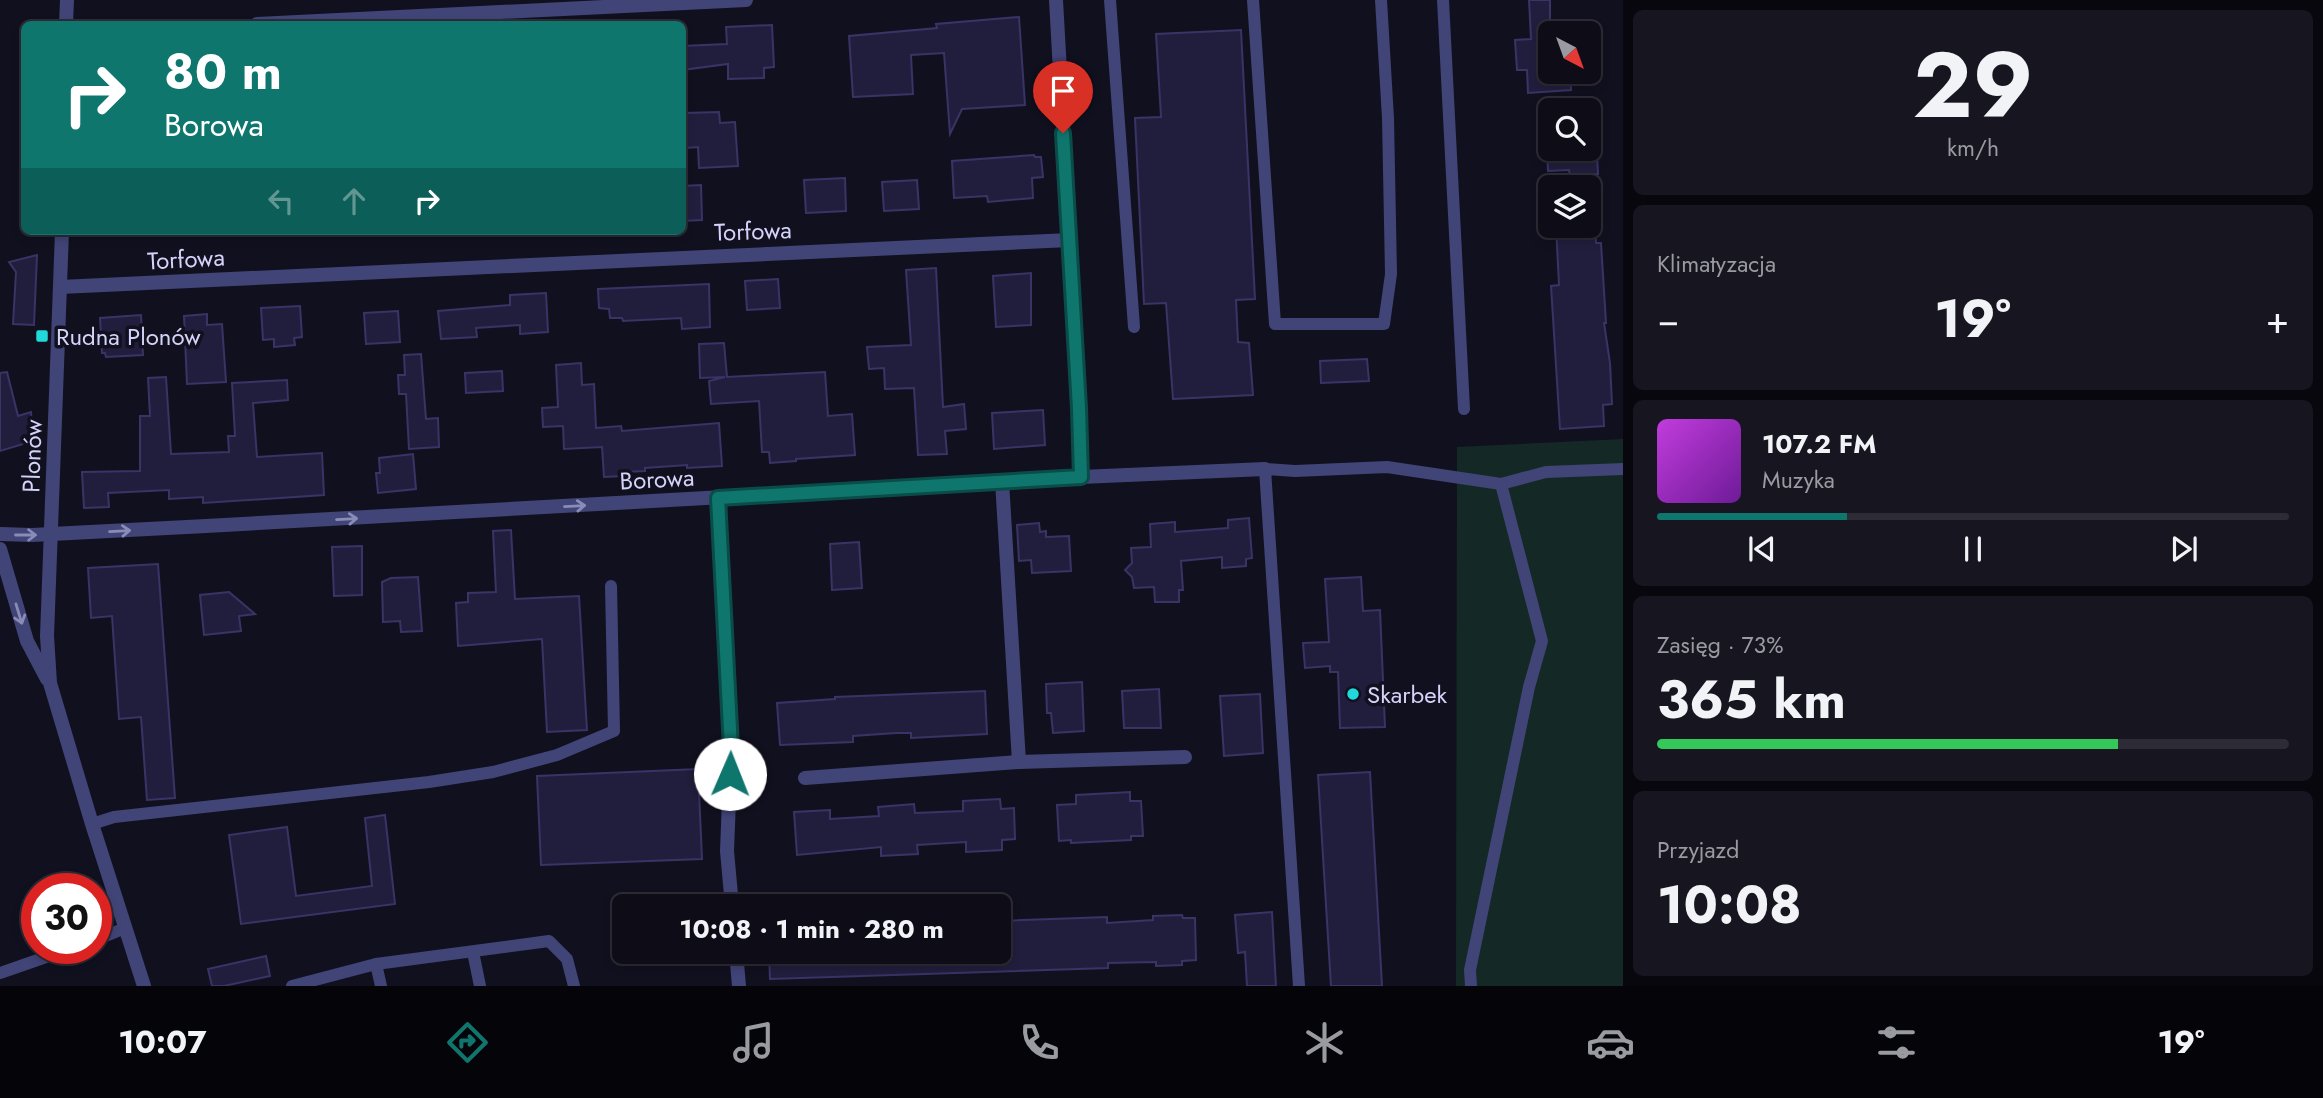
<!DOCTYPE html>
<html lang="pl">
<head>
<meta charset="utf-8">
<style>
  :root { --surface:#0d0c17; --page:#161520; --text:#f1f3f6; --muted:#9a9ba1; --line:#2d2c36; --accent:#0f766e }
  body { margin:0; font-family:Jost,sans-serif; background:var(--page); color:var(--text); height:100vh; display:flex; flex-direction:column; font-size:26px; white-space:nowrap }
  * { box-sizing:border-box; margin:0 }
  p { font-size:23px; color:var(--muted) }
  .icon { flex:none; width:38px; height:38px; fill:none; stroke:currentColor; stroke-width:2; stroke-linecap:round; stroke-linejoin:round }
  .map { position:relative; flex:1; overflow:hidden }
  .sheet { display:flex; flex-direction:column; gap:10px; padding:10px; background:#07070d; width:700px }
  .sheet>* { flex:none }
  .hud { position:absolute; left:21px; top:21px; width:665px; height:214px; border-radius:10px; box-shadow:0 4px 10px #0003,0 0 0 2px var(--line); background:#0f766e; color:#fff; overflow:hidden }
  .needle { width:46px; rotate:139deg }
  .buttons { position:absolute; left:1538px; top:21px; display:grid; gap:14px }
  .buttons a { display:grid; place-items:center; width:63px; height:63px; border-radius:10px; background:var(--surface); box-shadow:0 4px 10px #0003,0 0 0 2px var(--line); font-size:35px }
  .speed { position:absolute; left:21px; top:873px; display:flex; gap:14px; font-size:35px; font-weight:700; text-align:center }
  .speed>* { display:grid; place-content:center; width:91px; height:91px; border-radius:50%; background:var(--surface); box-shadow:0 4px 10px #0003,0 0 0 2px var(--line); line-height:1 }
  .speed .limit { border:10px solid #d22; background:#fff; color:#111 }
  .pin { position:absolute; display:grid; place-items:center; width:60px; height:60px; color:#fff; margin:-72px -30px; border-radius:50% 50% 50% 0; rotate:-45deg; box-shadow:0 0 7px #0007 }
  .pin .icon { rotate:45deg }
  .me { position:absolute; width:77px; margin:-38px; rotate:1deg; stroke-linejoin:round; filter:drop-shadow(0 0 5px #0008) }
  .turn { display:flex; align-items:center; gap:24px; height:147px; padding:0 28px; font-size:32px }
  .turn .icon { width:91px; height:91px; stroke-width:2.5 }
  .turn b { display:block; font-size:49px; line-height:60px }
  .lanes { display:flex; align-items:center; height:66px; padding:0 28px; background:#0003; justify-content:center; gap:35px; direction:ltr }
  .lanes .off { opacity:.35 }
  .big { font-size:52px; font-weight:700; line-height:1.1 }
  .sheet .card { flex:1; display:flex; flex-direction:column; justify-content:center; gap:10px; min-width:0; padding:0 24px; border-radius:10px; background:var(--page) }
  .sheet .dial { align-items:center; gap:0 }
  .dial b { font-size:91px; line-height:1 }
  .song { display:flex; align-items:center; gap:21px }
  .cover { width:84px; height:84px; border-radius:10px; background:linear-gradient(135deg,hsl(290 70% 55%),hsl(280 70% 35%)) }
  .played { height:7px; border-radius:4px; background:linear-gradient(90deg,var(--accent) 30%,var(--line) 30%) }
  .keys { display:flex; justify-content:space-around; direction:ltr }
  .heat { display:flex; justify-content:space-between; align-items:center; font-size:38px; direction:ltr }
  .charge { height:10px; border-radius:5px; background:linear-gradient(90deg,#34c759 73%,var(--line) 0) }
  .trip { position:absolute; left:612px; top:894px; width:399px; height:70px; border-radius:10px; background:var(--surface); box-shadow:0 4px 10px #0003,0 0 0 2px var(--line); font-weight:700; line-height:70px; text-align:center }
  .tab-bar { display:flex; height:112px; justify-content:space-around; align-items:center; background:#050509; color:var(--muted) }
  .tab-bar .icon { width:49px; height:49px }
  .tab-bar .on { color:var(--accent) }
  .tab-bar b { font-size:32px; color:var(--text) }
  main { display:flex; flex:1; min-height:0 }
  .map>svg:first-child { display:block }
  .green { fill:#142825 }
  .building { fill:#211e3d; stroke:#393366; stroke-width:2 }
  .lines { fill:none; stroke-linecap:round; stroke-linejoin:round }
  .lane { stroke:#414477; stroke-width:12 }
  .street { stroke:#414477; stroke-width:14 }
  .oneway { stroke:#8a8cb8 }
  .route-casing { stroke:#0a4d48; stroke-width:18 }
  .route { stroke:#0f766e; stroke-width:12 }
  .poi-dot { fill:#1fd9da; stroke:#11101f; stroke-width:2.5 }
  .labels { text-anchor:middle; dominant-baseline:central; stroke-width:7; stroke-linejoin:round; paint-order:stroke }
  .street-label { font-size:24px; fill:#d4d3f9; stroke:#11101f }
  .poi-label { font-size:24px; fill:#d4d3f9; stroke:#11101f; text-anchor:start }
</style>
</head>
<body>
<main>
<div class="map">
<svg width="1623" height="986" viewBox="0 0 1623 986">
  <rect width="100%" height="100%" fill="#11101f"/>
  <polygon class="green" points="1623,439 1623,986 1456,986 1457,447"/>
  <g class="building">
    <polygon points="1529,0 1550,0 1550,72 1570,72 1571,90 1528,93 1527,70 1517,70 1515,40 1531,39"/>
    <polygon points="1019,17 1025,105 962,109 950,134 944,53 911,55 913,94 853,97 849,36 937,28 936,24"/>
    <polygon points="772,25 774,67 764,68 764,78 728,79 728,64 682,70 682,46 727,44 726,27"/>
    <polygon points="1241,30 1255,299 1236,300 1238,342 1249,343 1253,395 1173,399 1166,303 1144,304 1135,118 1161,117 1156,34"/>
    <polygon points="719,112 720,123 735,122 738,166 699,168 698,147 686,148 684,113"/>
    <polygon points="1547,149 1593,149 1593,154 1597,154 1598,174 1570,176 1569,170 1548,171"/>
    <polygon points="1034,155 1035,157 1041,157 1043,177 1032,178 1033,198 988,202 987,196 954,198 952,161"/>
    <polygon points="845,178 846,211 806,213 804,180"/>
    <polygon points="917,180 919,209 884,211 882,182"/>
    <polygon points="701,185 702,220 682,221 682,186"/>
    <polygon points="1556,226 1595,226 1596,243 1601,243 1606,323 1604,323 1610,363 1612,404 1603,405 1604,426 1560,429 1551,286 1559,285"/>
    <polygon points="37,255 34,325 13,324 16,272 9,262"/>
    <polygon points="936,268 943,407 964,404 966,429 945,431 947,454 918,455 914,388 885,389 884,368 869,369 867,347 911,345 906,270"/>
    <polygon points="1031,273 1031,325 996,327 993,276"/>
    <polygon points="778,279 780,308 747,310 745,281"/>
    <polygon points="709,284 710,327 682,329 681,318 623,321 622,318 610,318 609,309 599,308 598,289"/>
    <polygon points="546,293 548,332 520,334 520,325 476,328 477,337 441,339 438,311 510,305 510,295"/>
    <polygon points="300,306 302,337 294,338 295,345 274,347 274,339 263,340 261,308"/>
    <polygon points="398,311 400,342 366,344 364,313"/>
    <polygon points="207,314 207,325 222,324 226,382 187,384 184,316"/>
    <polygon points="141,315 143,355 106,357 105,353 102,353 100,318"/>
    <polygon points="724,343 727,377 825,372 828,416 852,414 855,455 796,459 796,461 770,463 769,452 762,452 759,401 711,404 709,381 725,377 700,378 699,344"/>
    <polygon points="421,354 426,419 438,418 439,447 409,449 406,394 399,394 398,375 405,375 404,355"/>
    <polygon points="1367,359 1369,381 1321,383 1320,361"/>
    <polygon points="581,363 582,385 594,384 596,428 621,426 622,431 719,423 722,466 687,468 687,465 645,468 645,471 624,472 624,476 604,477 602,447 564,449 563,426 543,427 542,408 558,407 556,365"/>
    <polygon points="502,371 503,391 466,393 465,373"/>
    <polygon points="7,372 18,416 31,412 33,441 0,451 0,373"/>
    <polygon points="166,377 171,454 229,452 228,436 235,436 232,383 287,380 288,400 253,403 257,457 322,453 324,495 203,503 203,497 169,499 169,490 108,493 109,507 84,508 82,472 140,471 140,416 150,416 148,378"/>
    <polygon points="1043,410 1045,445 994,449 992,413"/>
    <polygon points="413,454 416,489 378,493 376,473 380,473 379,458"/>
    <polygon points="1249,518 1252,558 1246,559 1246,566 1222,568 1222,557 1181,561 1183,590 1179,590 1179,602 1155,602 1154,587 1134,588 1132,577 1125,570 1132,563 1131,548 1151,547 1150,524 1175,522 1175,532 1228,528 1228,520"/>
    <polygon points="1039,523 1040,532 1046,531 1046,537 1069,536 1071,571 1032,573 1031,560 1019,561 1017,525"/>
    <polygon points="511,530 515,599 579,596 587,730 547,732 542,639 458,646 456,603 468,602 468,593 496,592 493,531"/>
    <polygon points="859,542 862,588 832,590 830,544"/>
    <polygon points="362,546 362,595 334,596 332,547"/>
    <polygon points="158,564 175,798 147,800 141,717 119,719 112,616 91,618 88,568"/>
    <polygon points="418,577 422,631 401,632 400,621 383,622 382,582 391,578"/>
    <polygon points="1361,577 1363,611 1380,610 1385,727 1340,728 1338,672 1330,672 1330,666 1305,668 1303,643 1329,642 1325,579"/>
    <polygon points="229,592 255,614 239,616 241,631 204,635 200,595"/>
    <polygon points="1082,682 1084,731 1053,733 1051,713 1047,713 1046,684"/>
    <polygon points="1159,689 1161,728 1124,728 1122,691"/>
    <polygon points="985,691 987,734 911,738 911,733 896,733 853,736 853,742 780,745 777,703 835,699 835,697"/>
    <polygon points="1260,694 1263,753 1224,756 1220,696"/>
    <polygon points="698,769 702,859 541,865 537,776"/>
    <polygon points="1370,772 1382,986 1331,986 1318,775"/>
    <polygon points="1130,792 1130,801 1141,801 1143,836 1131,836 1131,840 1071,843 1071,840 1059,841 1057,805 1076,804 1076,795"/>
    <polygon points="1000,799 1001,809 1014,808 1015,839 1002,840 1002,850 966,852 966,842 917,845 918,854 881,856 881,847 797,855 794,812 830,810 830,819 879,816 878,807 914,804 915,813 963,811 963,801"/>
    <polygon points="385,815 395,904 241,924 229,835 287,827 296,896 372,886 365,818"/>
    <polygon points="1272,912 1276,986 1247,986 1245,952 1238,953 1235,915"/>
    <polygon points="1182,915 1183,918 1195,918 1196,960 1182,961 1182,965 1156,966 1156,962 1108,963 1108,968 770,979 769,952 999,952 999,921 1107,917 1107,923 1153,920 1153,916"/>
    <polygon points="266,956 270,976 224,986 212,986 208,969"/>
  </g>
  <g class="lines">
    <g class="lane">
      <polyline points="1110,0 1134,327"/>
      <polyline points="1253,0 1275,324 1384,324 1391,274 1388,118 1381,0"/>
      <polyline points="1443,0 1464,409"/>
      <polyline points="1501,484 1546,472 1623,469"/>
      <polyline points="92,824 114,817 429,782 493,772 557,755 614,731 611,586"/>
      <polyline points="96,940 125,928"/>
      <polyline points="473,952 480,986"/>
      <polyline points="376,964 381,986"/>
      <polyline points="0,973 72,948"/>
      <polyline points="292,986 376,964 549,941 567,959 574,986"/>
      <polyline points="1299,986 1265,469 1295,471 1387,467 1501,484 1542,641 1529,687 1470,970 1471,986"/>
    </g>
    <g class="street">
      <polyline points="1056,0 1079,409 1081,477"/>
      <polyline points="66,24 67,0"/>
      <polyline points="257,24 746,0"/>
      <polyline points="62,231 47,636 50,683 92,824 144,986"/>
      <polyline points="60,287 1069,240"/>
      <polyline points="1002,481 1019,762"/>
      <polyline points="718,498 731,748 727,851 732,906"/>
      <polyline points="0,534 32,535 206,526 1081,477 1265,469"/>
      <polyline points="0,549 27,641 47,679"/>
      <polyline points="805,778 1019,762 1185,757"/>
      <polyline points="736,952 739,986"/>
    </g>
  </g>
  <defs><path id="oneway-shaft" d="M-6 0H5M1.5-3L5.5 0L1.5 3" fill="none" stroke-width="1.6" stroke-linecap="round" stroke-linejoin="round" transform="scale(1.75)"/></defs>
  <g class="oneway">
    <use href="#oneway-shaft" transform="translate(575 506) rotate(-3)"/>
    <use href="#oneway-shaft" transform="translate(347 519) rotate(-3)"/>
    <use href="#oneway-shaft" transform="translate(120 531) rotate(-3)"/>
    <use href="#oneway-shaft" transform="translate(26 535)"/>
    <use href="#oneway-shaft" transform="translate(19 614) rotate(73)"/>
  </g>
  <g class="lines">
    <g class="route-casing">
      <polyline id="route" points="730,774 731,748 718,498 1081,477 1079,408 1063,133"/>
    </g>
    <use href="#route" class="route"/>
  </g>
  <g class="poi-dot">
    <rect x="35" y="329" width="14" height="14" rx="3.5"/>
    <circle cx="1353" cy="694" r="7"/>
  </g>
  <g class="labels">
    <g class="street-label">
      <text transform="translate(753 231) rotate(-2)">Torfowa</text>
      <text transform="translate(186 259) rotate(-3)">Torfowa</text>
      <text transform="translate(32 456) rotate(-88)">Plonów</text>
      <text transform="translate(657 479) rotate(-3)">Borowa</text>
    </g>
    <g class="poi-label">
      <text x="56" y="336">Rudna Plonów</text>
      <text x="1367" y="694">Skarbek</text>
    </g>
  </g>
</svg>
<div class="buttons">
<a><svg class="needle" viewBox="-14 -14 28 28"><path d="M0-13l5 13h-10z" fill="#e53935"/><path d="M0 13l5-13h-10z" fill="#9a9ba1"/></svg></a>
<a><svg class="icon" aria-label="search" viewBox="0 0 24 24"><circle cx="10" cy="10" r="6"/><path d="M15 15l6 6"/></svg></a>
<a><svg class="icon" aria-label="layers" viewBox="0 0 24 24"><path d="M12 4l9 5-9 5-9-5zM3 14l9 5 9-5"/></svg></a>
</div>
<div class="speed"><div class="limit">30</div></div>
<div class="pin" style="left:1063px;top:133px;background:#d93025"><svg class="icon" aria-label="arrive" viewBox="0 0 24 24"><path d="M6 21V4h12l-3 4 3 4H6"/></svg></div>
<svg class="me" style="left:730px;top:774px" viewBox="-20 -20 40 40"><circle r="19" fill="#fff"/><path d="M0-13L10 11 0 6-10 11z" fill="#0f766e"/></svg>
<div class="trip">10:08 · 1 min · 280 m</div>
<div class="hud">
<div class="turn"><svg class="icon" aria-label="right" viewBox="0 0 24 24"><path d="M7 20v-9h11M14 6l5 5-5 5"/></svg><div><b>80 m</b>Borowa</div></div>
<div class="lanes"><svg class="icon off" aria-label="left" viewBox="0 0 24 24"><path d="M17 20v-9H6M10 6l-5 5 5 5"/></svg><svg class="icon off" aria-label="ahead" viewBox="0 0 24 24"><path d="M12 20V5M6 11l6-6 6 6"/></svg><svg class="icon" aria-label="right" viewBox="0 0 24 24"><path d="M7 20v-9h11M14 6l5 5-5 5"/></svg></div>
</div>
</div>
<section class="sheet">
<div class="card dial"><b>29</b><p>km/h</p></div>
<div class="card"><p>Klimatyzacja</p>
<div class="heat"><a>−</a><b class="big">19°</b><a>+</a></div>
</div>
<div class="card">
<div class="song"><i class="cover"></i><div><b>107.2 FM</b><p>Muzyka</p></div></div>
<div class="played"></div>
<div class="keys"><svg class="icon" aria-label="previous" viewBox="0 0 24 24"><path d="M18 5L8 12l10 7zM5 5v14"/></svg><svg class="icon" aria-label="pause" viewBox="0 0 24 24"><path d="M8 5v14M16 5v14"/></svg><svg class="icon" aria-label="next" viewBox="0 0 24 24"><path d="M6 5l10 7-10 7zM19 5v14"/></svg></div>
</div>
<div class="card"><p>Zasięg · 73%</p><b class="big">365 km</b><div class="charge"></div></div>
<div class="card"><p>Przyjazd</p><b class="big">10:08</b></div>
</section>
</main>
<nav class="tab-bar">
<b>10:07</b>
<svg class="icon on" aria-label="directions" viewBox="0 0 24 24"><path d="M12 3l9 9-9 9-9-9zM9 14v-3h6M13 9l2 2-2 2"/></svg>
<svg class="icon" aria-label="music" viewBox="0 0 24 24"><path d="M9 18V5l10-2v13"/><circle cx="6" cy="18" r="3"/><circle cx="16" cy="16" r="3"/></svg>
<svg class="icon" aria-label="phone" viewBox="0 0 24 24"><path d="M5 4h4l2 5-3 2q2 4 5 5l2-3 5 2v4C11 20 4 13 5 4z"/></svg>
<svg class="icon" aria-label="climate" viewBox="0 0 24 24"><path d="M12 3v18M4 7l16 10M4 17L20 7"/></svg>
<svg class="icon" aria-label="car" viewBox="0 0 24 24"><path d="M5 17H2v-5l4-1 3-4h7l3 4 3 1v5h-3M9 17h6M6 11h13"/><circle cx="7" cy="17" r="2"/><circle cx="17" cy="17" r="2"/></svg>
<svg class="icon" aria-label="filters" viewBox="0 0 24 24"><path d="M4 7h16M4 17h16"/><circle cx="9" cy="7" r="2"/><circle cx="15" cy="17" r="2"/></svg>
<b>19°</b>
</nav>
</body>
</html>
